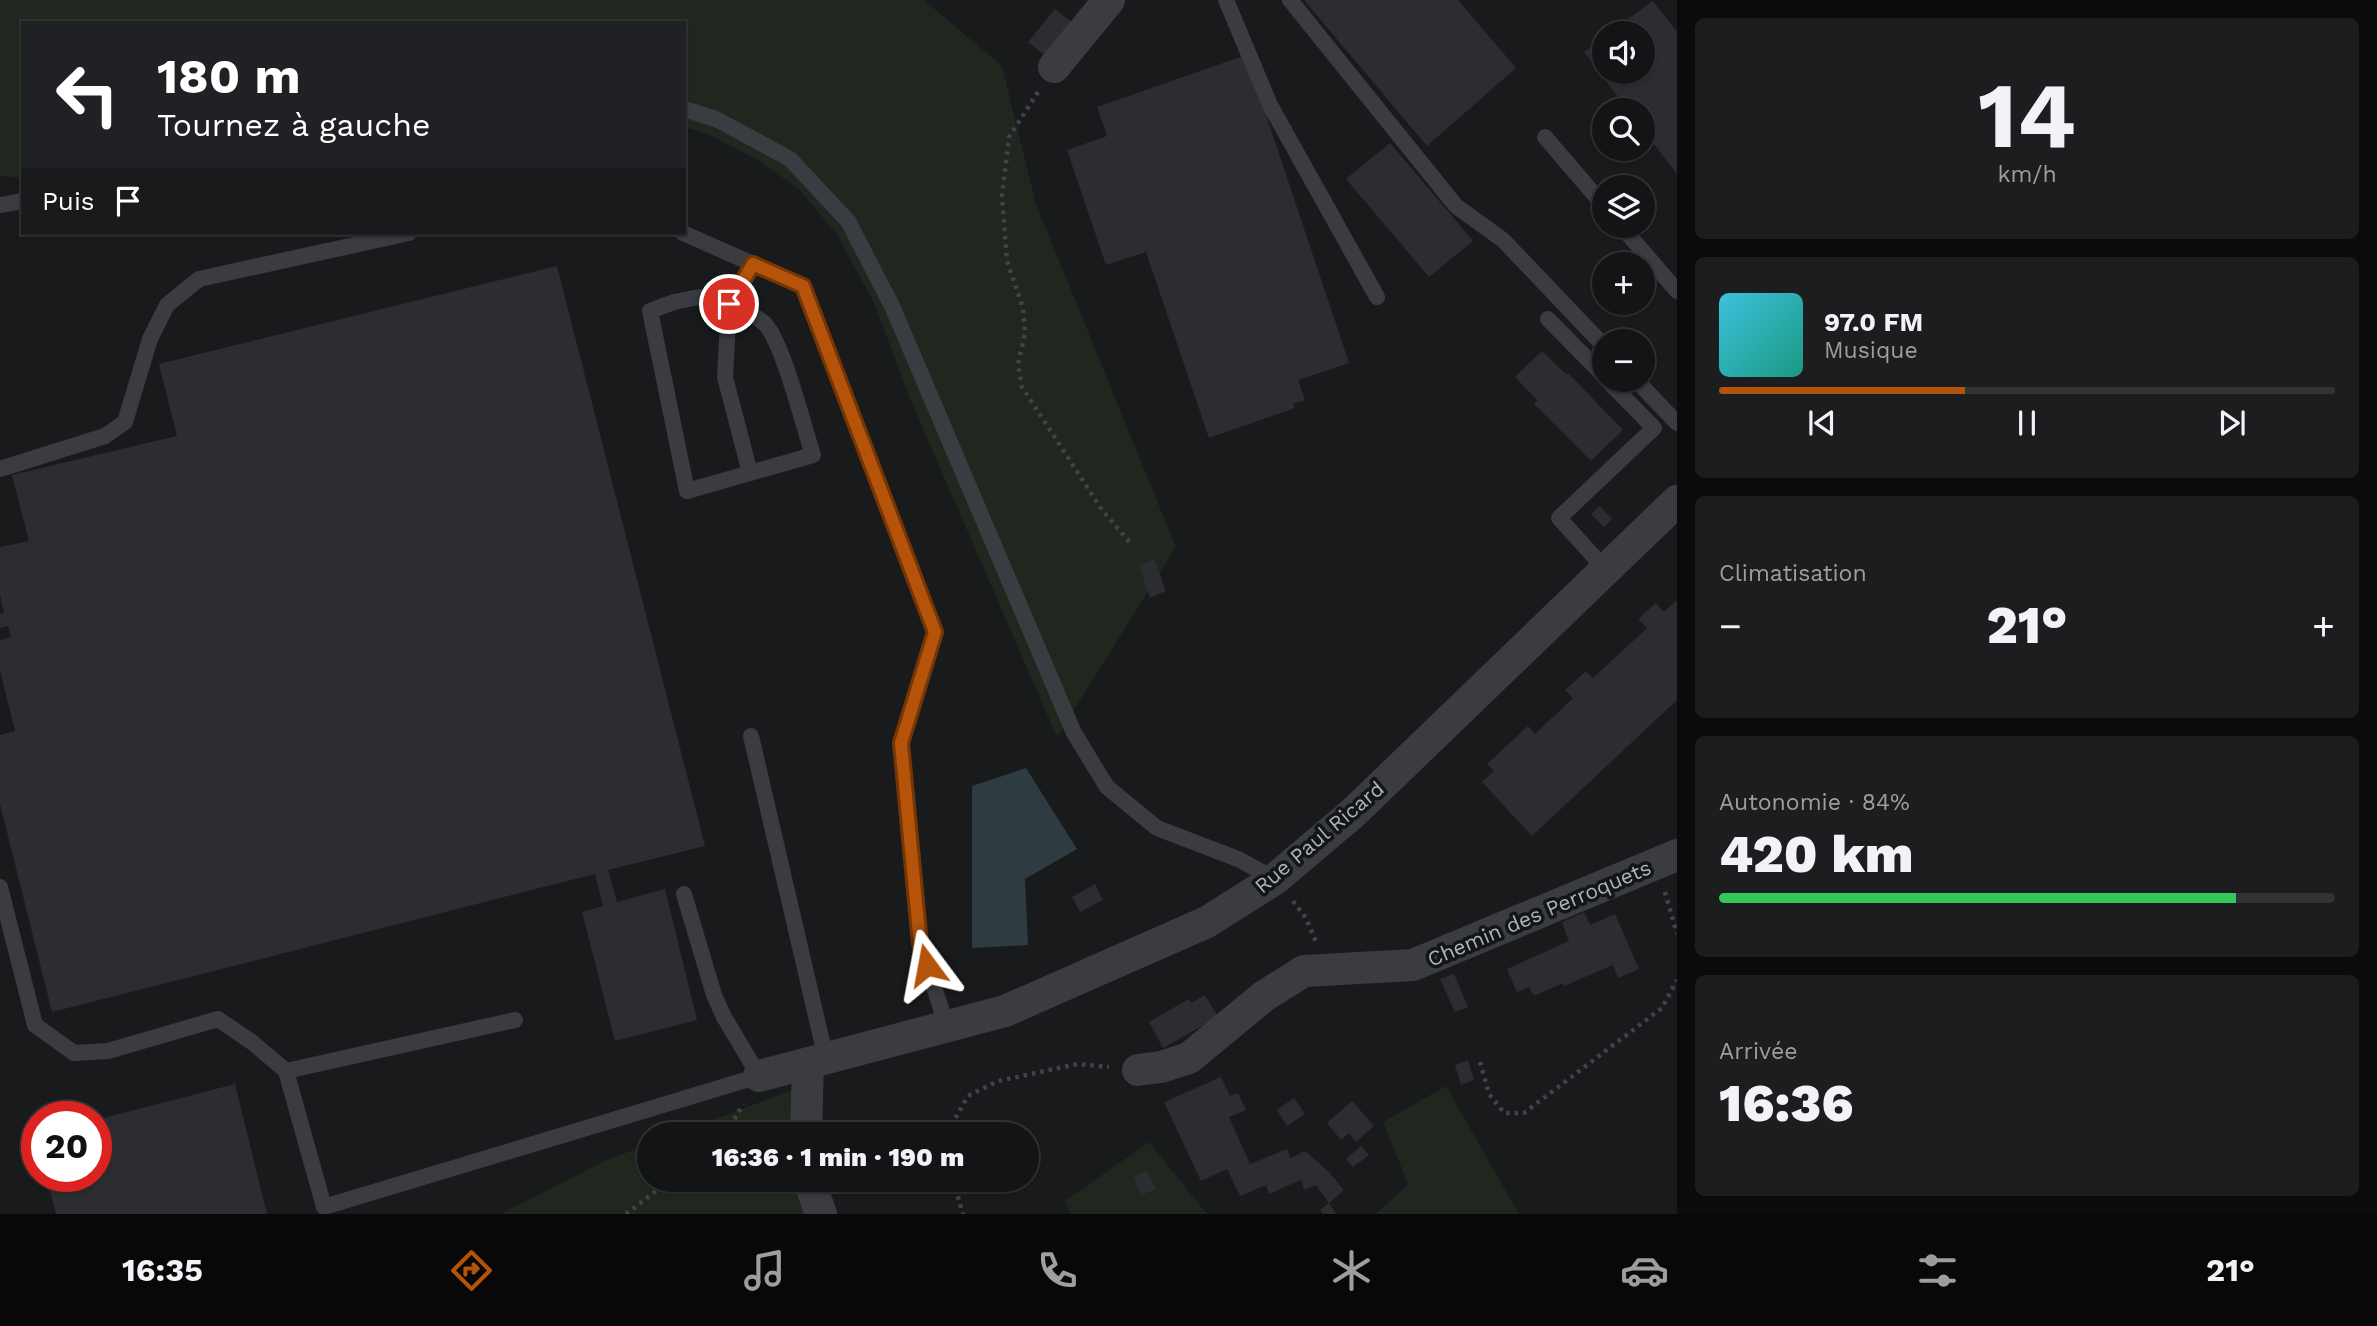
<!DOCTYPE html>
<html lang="fr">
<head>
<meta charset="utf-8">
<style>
  :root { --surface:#131415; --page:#1c1d1e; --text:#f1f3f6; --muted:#9d9ea0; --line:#323334; --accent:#b45309 }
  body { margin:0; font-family:"Work Sans",sans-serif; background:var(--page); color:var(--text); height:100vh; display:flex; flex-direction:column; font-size:26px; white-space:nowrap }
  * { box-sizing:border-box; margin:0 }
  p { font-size:23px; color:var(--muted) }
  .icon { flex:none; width:38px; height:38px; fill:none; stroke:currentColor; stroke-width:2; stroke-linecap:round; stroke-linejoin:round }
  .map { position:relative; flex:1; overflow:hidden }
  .panel { display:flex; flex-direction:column; gap:18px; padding:18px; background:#0a0b0c; width:700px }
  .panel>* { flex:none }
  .hud { position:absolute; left:21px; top:21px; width:665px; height:214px; border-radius:0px; box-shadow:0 2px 5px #0004,0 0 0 2px var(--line); background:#202124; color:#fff; overflow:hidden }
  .buttons { position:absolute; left:1592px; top:21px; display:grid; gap:14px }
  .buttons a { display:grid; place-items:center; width:63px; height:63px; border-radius:50%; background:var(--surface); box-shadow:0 2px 5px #0004,0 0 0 2px var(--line); font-size:35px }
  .speed { position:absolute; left:21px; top:1101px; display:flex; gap:14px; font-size:35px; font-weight:700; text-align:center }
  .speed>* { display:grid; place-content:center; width:91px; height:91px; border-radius:50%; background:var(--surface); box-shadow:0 2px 5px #0004,0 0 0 2px var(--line); line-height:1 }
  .speed .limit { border:10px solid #d22; background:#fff; color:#111 }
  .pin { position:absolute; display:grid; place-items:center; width:60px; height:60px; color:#fff; margin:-30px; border:4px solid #fff; border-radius:50%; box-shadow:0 2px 7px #0007 }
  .me { position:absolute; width:77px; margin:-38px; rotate:347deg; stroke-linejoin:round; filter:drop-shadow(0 0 5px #0008) }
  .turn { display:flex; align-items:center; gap:24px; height:147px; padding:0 21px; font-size:32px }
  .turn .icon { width:91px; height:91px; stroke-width:2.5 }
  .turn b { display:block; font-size:49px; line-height:60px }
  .then { display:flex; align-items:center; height:66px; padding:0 21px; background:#0003; gap:14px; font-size:26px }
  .big { font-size:52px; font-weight:800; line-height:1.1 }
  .panel .card { flex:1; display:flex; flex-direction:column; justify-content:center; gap:10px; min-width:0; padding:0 24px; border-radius:10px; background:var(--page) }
  .panel .dial { align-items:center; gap:0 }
  .dial b { font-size:91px; line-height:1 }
  .song { display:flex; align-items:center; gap:21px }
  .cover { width:84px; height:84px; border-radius:10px; background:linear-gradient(135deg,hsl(190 70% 55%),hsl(170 70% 35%)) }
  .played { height:7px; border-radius:4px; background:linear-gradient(90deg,var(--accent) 40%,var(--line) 40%) }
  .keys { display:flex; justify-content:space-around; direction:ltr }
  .heat { display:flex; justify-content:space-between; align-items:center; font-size:38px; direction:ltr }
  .charge { height:10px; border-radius:5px; background:linear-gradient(90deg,#34c759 84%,var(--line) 0) }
  .trip { position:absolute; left:637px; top:1122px; width:402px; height:70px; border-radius:35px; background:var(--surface); box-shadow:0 2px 5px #0004,0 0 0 2px var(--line); font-weight:800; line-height:70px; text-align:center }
  .tabs { display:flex; height:112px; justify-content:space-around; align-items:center; background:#080808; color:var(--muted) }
  .tabs .icon { width:49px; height:49px }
  .tabs .on { color:var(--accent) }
  .tabs b { font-size:32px; color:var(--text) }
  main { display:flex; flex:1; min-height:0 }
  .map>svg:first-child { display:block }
  .green { fill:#1f271f }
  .water { fill:#2e3c41 }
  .building { fill:#2c2d30 }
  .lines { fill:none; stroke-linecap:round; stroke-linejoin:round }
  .path { stroke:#404348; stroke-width:4.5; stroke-dasharray:3.5 5; stroke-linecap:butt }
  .service { stroke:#3a3c41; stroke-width:16 }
  .minor { stroke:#3a3c41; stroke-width:32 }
  .route-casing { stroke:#753606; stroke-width:18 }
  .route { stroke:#b45309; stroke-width:12 }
  .labels { text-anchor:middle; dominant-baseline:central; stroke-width:7; stroke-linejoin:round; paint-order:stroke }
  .street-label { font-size:21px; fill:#abb3bc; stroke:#141517 }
</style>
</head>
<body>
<main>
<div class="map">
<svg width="1677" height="1214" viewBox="0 0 1677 1214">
  <rect width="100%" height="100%" fill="#191a1c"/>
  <g class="green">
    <polygon points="0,0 924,0 1002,66 1036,204 1176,547 1057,737 911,401 874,303 837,235 799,189 756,159 705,133 684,127 684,23 23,23 23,178 0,176"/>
    <polygon points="1446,1086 1519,1214 1376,1214 1408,1184 1383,1122"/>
    <polygon points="795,1089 794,1134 675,1134"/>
    <polygon points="1149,1142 1207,1214 1070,1214 1065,1201"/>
    <polygon points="649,1144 649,1180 799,1180 810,1214 501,1214 604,1161"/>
  </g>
  <polygon class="water" points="1026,768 1077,849 1025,879 1028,945 972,948 972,786"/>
  <g class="building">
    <polygon points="1304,0 1458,0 1516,68 1427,146"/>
    <polygon points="1653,1 1677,32 1677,174 1643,130 1643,110 1628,110 1584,52 1605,37 1605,72 1643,72 1643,33 1609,33"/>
    <polygon points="1055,9 1073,23 1046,56 1028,42"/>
    <polygon points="1246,55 1349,363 1298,380 1305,400 1293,404 1295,408 1209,438 1146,252 1106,265 1067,150 1107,136 1097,107"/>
    <polygon points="1390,143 1473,241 1429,277 1346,179"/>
    <polygon points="557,266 705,846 608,870 617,902 665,889 697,1020 615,1041 582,912 603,906 595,874 52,1012 0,804 0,735 15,731 0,671 0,640 11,637 8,626 1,628 0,626 0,614 4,613 0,595 0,547 29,541 12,475 177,436 159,364"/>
    <polygon points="1542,351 1566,374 1569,374 1623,430 1591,461 1534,404 1537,400 1515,377"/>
    <polygon points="1600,506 1612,519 1604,527 1591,514"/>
    <polygon points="1154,559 1166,591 1150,598 1139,566"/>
    <polygon points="1677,600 1677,700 1532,836 1482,782 1494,771 1487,764 1528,726 1535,734 1573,698 1565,690 1586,671 1593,678 1647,628 1638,619 1656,603 1664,612"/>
    <polygon points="1095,884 1103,900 1080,912 1072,897"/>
    <polygon points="1584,912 1590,925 1615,914 1639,969 1618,978 1613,965 1564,986 1563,983 1534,996 1529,987 1517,992 1507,969 1569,941 1562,922"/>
    <polygon points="1454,974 1468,1007 1455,1012 1440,979"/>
    <polygon points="1205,995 1218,1017 1163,1048 1149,1022 1189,999 1191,1003"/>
    <polygon points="1468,1060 1474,1080 1461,1085 1455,1065"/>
    <polygon points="1221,1077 1230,1096 1238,1093 1246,1110 1229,1117 1250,1164 1287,1149 1291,1158 1305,1151 1329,1172 1344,1190 1329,1203 1336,1214 1323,1214 1320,1210 1329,1203 1316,1185 1304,1190 1301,1180 1269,1194 1266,1185 1240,1196 1227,1169 1201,1181 1164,1102"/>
    <polygon points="235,1084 267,1214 56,1214 46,1176 96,1176 96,1120"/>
    <polygon points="1294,1098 1305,1114 1287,1126 1277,1110"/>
    <polygon points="1352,1101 1374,1126 1356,1142 1349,1133 1341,1140 1327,1123"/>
    <polygon points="1361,1146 1369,1155 1353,1167 1346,1159"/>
    <polygon points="1147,1170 1156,1189 1141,1195 1134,1177"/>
  </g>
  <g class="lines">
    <g class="path">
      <polyline points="1038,92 1009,137 1002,196 1007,261 1023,308 1025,333 1018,364 1022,387 1102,510 1132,545"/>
      <polyline points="1665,892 1677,934"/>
      <polyline points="1293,901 1306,918 1316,942"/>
      <polyline points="1480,1062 1489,1094 1504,1113 1524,1113 1662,1008 1677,980"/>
      <polyline points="726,1134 743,1104"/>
      <polyline points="951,1134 952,1124 968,1096 998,1081 1078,1064 1109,1067"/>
      <polyline points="953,1180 963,1214"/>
      <polyline points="626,1214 670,1180"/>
    </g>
    <g class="service">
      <polyline points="1226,0 1270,105 1377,297"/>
      <polyline points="1290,0 1456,206 1503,240 1605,347"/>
      <polyline points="684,109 716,119 790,159 848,221 892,306 1074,733 1107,787 1157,828 1238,859 1275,879"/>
      <polyline points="1545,137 1605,207"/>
      <polyline points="0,205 23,201"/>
      <polyline points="1621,226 1677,291"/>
      <polyline points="683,233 803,286 935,632 901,743 920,944 947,1027"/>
      <path d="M699,297C721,302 746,308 764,323C782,339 804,428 813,455L687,491L650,311L674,302Z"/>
      <polyline points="1548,319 1605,377"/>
      <polyline points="1636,380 1677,423"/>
      <polyline points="0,469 105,436 125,422 150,339 167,305 199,279 409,233"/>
      <polyline points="750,473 725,377 729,304 753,264"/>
      <polyline points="1606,570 1559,518 1654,428 1607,380"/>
      <polyline points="751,736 826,1059"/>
      <polyline points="0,887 35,1025 74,1053 108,1051 218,1019 253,1043 286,1071"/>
      <polyline points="515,1020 286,1071 324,1207 759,1076 724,1017 714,995 684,894"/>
    </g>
    <g class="minor">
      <polyline points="1054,67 1109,0"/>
      <polyline points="1138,1070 1161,1067 1189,1058 1264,996 1304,971 1413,965 1677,855"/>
      <polyline points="759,1076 1005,1011 1207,922 1275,879 1353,813 1677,501"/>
      <polyline points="806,1134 808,1064"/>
      <polyline points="809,1180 821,1214"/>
    </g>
  </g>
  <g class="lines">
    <g class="route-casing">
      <polyline id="route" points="729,304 753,264 803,286 935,632 901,743 920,944 927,965"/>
    </g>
    <use href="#route" class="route"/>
  </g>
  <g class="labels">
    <g class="street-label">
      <text transform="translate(1319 837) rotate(-40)">Rue Paul Ricard</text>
      <text transform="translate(1539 913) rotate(-23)">Chemin des Perroquets</text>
    </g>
  </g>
</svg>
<div class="buttons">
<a><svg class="icon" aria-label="sound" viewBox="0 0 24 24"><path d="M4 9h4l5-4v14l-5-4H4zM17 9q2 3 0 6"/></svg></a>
<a><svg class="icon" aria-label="search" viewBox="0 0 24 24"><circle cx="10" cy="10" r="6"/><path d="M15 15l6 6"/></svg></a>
<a><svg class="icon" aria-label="layers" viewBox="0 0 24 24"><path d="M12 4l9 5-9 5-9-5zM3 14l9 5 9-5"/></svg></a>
<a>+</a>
<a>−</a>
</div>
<div class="speed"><div class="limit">20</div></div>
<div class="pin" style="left:729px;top:304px;background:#d93025"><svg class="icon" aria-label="arrive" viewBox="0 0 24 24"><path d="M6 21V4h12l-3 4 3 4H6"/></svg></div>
<svg class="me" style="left:927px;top:965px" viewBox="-20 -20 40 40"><path d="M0-17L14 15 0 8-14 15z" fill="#b45309" stroke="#fff" stroke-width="4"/></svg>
<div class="trip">16:36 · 1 min · 190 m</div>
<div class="hud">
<div class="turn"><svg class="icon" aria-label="left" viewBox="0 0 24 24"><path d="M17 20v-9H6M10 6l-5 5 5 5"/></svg><div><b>180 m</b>Tournez à gauche</div></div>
<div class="then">Puis<svg class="icon" aria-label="arrive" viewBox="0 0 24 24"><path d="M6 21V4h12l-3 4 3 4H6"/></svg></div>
</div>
</div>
<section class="panel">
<div class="card dial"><b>14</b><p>km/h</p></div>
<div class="card">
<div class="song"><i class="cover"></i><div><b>97.0 FM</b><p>Musique</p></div></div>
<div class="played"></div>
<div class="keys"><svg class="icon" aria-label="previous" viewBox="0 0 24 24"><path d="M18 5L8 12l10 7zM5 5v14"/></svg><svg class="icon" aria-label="pause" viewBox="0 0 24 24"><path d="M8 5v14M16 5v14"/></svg><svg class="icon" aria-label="next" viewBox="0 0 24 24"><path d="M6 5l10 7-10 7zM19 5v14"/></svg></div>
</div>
<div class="card"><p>Climatisation</p>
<div class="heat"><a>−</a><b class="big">21°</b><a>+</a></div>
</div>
<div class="card"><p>Autonomie · 84%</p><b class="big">420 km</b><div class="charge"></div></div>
<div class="card"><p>Arrivée</p><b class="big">16:36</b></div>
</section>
</main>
<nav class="tabs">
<b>16:35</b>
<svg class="icon on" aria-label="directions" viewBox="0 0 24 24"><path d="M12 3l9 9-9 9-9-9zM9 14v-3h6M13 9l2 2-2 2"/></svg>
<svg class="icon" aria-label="music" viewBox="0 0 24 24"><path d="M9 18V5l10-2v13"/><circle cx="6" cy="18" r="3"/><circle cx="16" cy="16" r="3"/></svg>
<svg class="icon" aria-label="phone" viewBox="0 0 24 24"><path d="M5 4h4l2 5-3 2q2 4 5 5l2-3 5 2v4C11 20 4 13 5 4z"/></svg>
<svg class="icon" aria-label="climate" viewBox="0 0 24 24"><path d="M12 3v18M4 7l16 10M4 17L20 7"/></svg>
<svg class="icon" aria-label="car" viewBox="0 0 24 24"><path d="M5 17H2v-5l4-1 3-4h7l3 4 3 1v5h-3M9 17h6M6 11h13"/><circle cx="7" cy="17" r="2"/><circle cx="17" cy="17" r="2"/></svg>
<svg class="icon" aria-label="filters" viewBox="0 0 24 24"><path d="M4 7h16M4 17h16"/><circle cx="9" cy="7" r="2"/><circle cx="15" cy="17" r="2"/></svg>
<b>21°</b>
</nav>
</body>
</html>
